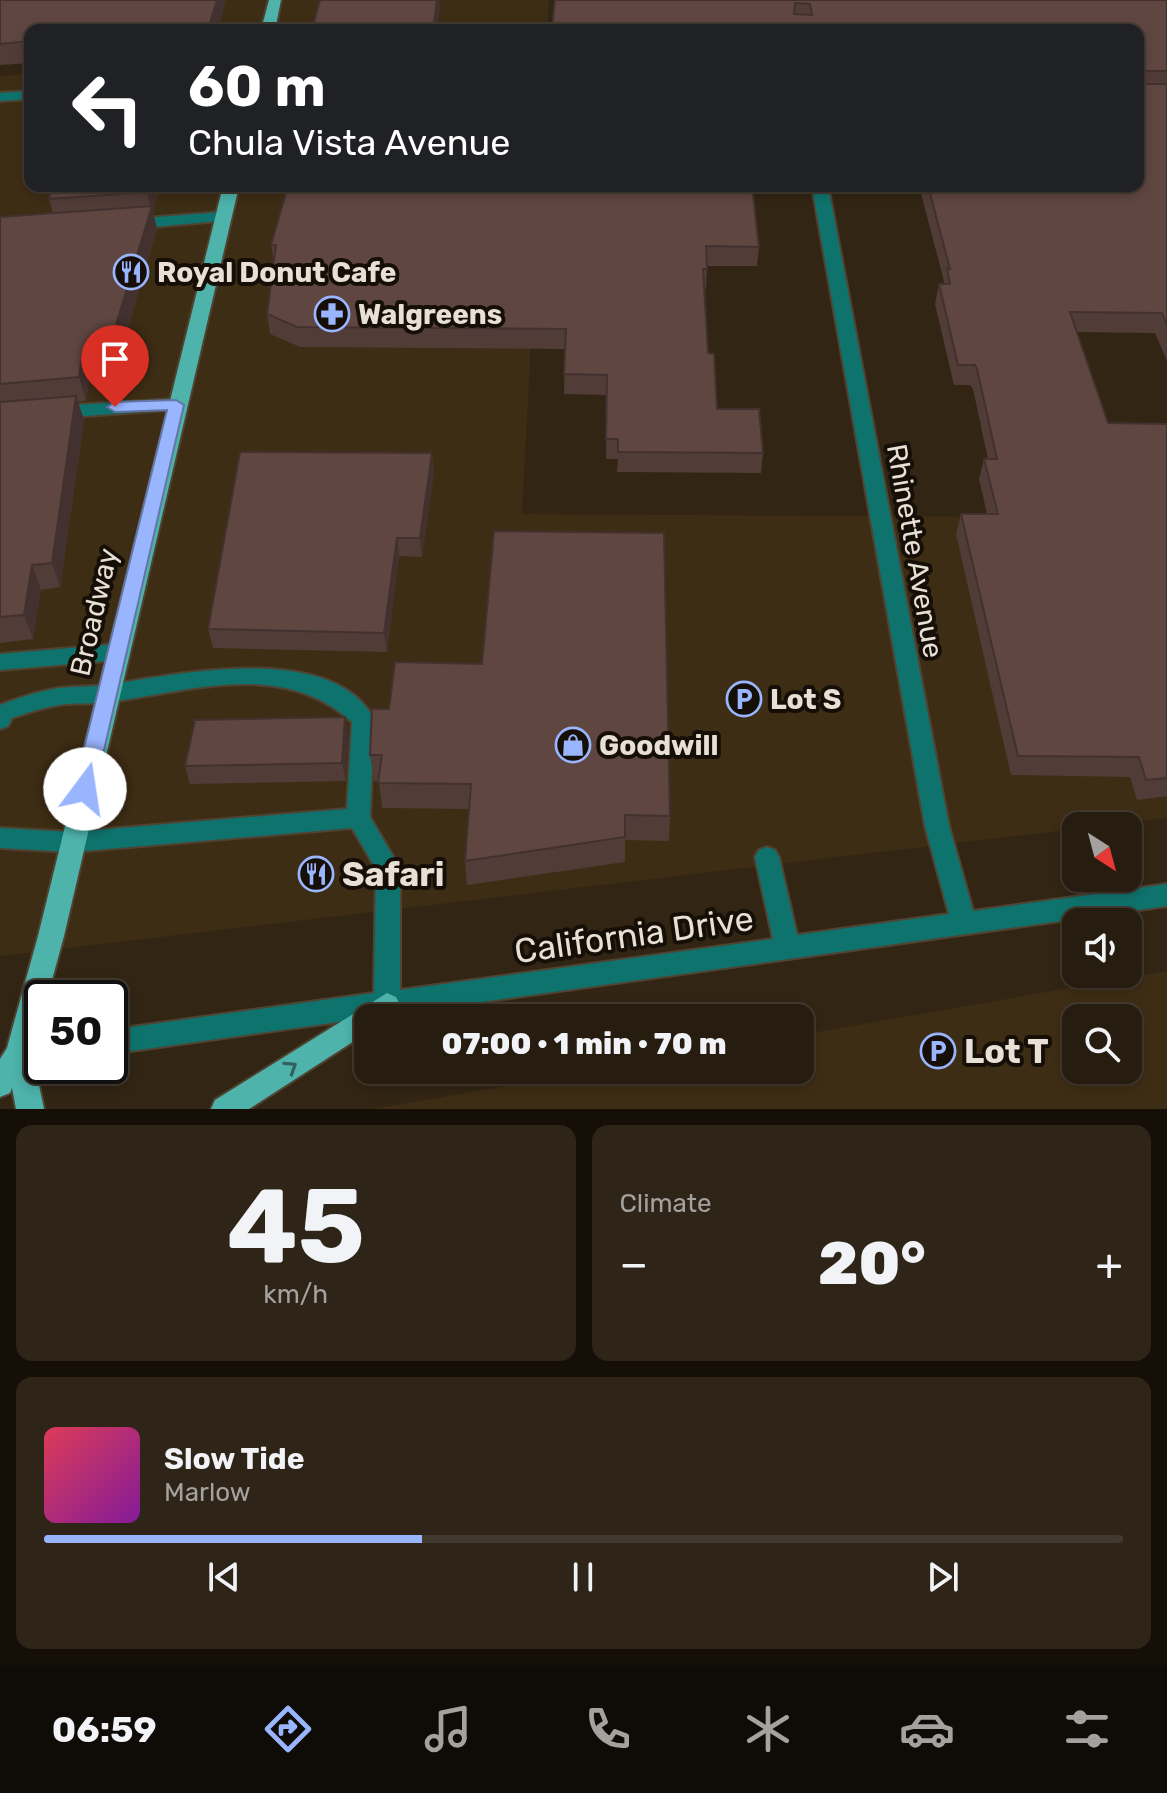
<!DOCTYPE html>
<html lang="en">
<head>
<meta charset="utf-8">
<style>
  :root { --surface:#261c0f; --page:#2e2518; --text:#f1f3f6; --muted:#a4a19e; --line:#423a2f; --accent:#99b5fd }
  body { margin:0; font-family:Rubik,sans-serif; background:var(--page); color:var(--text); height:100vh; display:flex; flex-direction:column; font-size:30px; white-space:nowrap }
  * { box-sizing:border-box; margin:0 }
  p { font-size:26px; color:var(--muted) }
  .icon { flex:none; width:44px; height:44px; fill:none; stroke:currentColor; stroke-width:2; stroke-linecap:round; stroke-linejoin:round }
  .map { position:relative; height:1109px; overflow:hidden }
  .sheet { display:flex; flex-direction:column; gap:16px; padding:16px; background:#150f08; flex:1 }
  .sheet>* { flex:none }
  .banner { position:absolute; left:24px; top:24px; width:1120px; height:168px; border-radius:16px; box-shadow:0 4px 12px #0003,0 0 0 2px var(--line); background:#202124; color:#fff; overflow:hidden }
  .needle { width:52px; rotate:144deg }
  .controls { position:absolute; left:1062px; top:812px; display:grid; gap:16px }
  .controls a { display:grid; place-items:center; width:80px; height:80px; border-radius:16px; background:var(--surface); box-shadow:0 4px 12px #0003,0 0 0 2px var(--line); font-size:40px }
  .speed { position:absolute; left:24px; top:980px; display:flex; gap:16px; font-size:40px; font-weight:700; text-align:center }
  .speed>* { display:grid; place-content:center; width:104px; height:104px; border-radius:50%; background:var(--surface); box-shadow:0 4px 12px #0003,0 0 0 2px var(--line); line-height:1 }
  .speed .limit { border:4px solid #111; border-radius:12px; background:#fff; color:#111 }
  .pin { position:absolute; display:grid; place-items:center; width:68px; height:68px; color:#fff; margin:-82px -34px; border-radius:50% 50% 50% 0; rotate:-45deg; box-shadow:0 0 8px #0007 }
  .pin .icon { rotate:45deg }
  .me { position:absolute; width:88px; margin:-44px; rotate:14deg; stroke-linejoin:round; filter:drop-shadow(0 0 6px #0008) }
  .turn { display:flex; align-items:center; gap:28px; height:168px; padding:0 32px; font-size:36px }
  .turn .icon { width:104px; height:104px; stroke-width:2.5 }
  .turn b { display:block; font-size:56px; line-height:68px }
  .big { font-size:60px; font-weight:800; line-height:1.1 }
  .sheet .card { flex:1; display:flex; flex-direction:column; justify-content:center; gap:12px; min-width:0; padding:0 28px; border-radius:16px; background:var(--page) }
  .sheet .dial { align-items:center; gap:0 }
  .dial b { font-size:104px; line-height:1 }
  .song { display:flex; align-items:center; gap:24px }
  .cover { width:96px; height:96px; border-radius:12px; background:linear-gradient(135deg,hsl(350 70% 55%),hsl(290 70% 35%)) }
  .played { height:8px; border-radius:4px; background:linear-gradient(90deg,var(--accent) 35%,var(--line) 35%) }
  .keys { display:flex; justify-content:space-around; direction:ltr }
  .heat { display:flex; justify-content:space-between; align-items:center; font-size:44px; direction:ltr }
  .sheet .tiles { flex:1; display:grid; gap:16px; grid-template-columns:1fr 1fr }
  .card:last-child { grid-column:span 2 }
  .trip { position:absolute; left:354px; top:1004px; width:460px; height:80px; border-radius:16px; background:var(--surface); box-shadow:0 4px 12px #0003,0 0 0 2px var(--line); font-weight:800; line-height:80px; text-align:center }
  .tab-bar { display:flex; height:128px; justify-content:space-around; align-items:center; background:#0f0b06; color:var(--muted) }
  .tab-bar .icon { width:56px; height:56px }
  .tab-bar .selected { color:var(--accent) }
  .tab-bar b { font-size:36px; color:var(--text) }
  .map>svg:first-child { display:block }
  .built { fill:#3e2d15; fill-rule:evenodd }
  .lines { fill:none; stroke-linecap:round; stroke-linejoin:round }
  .minor-casing { stroke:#4f4333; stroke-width:4 }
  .major-casing { stroke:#4f4333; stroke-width:4 }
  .minor { fill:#0f736d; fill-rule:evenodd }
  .major { fill:#4db3ab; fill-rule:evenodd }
  .wall { fill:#523c38 }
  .shaded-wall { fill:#42312e }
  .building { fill:#5f4641; stroke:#42312e; stroke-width:2; fill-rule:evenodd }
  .oneway { stroke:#31615a }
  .route { fill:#99b5fd; stroke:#6376a4; stroke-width:2 }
  .labels { text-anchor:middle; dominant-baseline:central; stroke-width:8; stroke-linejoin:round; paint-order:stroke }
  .poi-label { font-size:28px; font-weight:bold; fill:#e9e0d5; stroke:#150f08; text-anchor:start }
  .street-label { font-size:28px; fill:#e9e0d5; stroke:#150f08 }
  .near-poi-label { font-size:34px; font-weight:bold; fill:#e9e0d5; stroke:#150f08; text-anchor:start }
  .near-street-label { font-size:34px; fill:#e9e0d5; stroke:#150f08 }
</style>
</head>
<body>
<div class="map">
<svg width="1167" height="1109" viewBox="0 0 1167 1109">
  <rect width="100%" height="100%" fill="#322514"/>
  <g class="built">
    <polygon points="51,0 549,0 547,30 42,30"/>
    <polygon points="30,69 30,186 539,186 522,514 1167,518 1167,818 1076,826 1076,829 0,956 0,76 28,74"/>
    <path d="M1167,971V1109H373L597,1070H800V1035ZM1076,1018H1128V1070H1076Z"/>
  </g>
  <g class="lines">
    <g class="minor-casing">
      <g id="minor">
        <polygon points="30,91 30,99 0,101 0,93"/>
        <path d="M812,186H828L949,826L973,911L1167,884V906L110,1054V1030L374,993L376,869L352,828L72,852L0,848V828L72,832L347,809L352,722C283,659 192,691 109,702C95,704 80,703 66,704C47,706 30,712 12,718L8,726L0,729V705C19,698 39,691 59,688C78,686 96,687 114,684C182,673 333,642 374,719L370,817L400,868V990L773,939L755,857L759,850L767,847L775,850L779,857L797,935L949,914L925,826Z"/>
        <polygon points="223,212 231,217 229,220 131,229 123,224 131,219"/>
        <polygon points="176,399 185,405 182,409 57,418 48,412 57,406"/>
        <polygon points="118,644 126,646 129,652 126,658 118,660 0,670 0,654"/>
        <polygon points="42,1038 42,1062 19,1064 10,1061 6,1052 10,1043"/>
      </g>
    </g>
    <g class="major-casing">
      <g id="major">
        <polygon points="269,0 281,0 275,30 261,30"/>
        <polygon points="223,186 239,186 64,936 47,998 42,998 42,1016 32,1052 44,1109 16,1109 12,1088 10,1093 0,1097 0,1059 7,1048 38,936"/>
        <path d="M387,993L396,997L400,1005C393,1020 383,1018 368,1018V1032L249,1109H211L215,1100Z"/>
      </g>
    </g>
    <use href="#minor" class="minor"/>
    <use href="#major" class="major"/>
  </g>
  <g class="wall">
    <polygon points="0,0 30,30 30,63 0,65"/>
    <polygon points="555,0 1167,0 1167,361 1155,333 1076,332 1108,423 1167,424 1167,796 1137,800 1130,777 1011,775 956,534 961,514 987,514 979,479 984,459 988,459 973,389 970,385 954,385 935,304 939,284 943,284 944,281 919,186 1138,186 1138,30 552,30"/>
    <polygon points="160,186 153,212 157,229 115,372 90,374 86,401 78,402 84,420 60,587 41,590 33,639 0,643 0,217 53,213 49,199"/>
    <polygon points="271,245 759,247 757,266 707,266 706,289 704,289 708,353 717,409 763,453 761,473 617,472 618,459 606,459 607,395 564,394 565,349 300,347 270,334 267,314 274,261"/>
    <polygon points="432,453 434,472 422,557 399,556 387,652 213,648 208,629"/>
    <polygon points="372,709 670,816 669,841 625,840 625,862 467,885 465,861 469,809 382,808 379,781 374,781 370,755"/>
    <polygon points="345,717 348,735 346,781 190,784 185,766"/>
  </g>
  <g class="shaded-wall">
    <polygon points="217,0 226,0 218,30 208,30"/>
    <polygon points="437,0 441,0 437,30 433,30"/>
    <polygon points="149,186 160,186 153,212 157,229 115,372 109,348 151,208 147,192"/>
    <polygon points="83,350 90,374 86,401 79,377"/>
    <polygon points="76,396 84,420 60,587 52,563"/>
    <polygon points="432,453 434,472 422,557 420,538"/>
    <polygon points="397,538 399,556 387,652 384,633"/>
    <polygon points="32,565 41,590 33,639 24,615"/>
    <polygon points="345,717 348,735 346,781 342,763"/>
  </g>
  <g class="building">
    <polygon points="0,0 217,0 208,30 30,30 30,41 0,44"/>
    <polygon points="320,0 437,0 433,30 312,30"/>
    <path d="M555,0H1167V71H1143L1140,74L1141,84H1167V326L1162,313L1070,312L1108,423L1167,424V778L1146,780L1139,757L1018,756L961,514H998L984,459H997L977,369L975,365H958L939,284H950L947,268L950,269L928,186H1138V30H552ZM795,3L810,4L812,15L794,14Z"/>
    <polygon points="51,186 149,186 147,192 49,199"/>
    <polygon points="288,186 752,186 759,247 706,246 707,269 703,269 708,353 714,354 717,409 759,409 763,453 618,452 618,439 606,439 607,375 564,374 566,329 297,327 267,314 276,245 271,245"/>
    <polygon points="152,206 109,348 83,350 79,377 0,384 0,217"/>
    <polygon points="76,396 52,563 32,565 24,615 0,617 0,402"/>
    <polygon points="240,452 432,453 420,538 397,538 384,633 208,629"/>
    <polygon points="494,531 664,533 670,816 625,815 625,837 465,861 471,784 378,783 382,755 370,755 372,709 389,709 395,662 482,664"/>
    <polygon points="345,717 342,763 185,766 195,720"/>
  </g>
  <defs><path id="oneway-chevron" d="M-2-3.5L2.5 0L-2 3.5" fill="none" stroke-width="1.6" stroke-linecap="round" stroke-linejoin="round" transform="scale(2)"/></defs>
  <use class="oneway" href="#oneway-chevron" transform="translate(291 1067) rotate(-33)"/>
  <polygon class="route" points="176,400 184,405 95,789 92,795 85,797 77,795 74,789 167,410 115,412 107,407 115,402"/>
  <defs>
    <g id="restaurant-ring" transform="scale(1.8)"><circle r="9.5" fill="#150f08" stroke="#99b5fd" stroke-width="1.5"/><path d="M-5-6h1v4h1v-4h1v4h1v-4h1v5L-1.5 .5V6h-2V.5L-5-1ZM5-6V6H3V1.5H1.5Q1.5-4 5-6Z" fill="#99b5fd"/></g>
    <g id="pharmacy-ring" transform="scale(1.8)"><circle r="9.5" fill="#150f08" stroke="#99b5fd" stroke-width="1.5"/><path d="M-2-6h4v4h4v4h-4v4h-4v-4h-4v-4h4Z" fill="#99b5fd"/></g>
    <g id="parking-ring" transform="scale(1.8)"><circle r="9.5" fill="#150f08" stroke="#99b5fd" stroke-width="1.5"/><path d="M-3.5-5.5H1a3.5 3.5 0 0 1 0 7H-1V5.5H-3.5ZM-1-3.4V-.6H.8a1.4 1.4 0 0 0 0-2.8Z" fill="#99b5fd"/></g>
    <g id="shop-ring" transform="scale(1.8)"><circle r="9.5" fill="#150f08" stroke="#99b5fd" stroke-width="1.5"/><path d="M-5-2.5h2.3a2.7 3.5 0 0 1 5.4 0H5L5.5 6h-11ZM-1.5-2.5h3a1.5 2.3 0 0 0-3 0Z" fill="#99b5fd"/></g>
  </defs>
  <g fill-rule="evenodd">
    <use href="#restaurant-ring" x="131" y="272"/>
    <use href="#pharmacy-ring" x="332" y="314"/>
    <use href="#parking-ring" x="744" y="699"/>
    <use href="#shop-ring" x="573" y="745"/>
    <use href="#restaurant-ring" x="316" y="874"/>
    <use href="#parking-ring" x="938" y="1051"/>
  </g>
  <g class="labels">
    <g class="poi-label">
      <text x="157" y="272">Royal Donut Cafe</text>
      <text x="358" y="314">Walgreens</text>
      <text x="770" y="699">Lot S</text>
      <text x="599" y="745">Goodwill</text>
    </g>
    <g class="street-label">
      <text transform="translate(915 551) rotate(80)">Rhinette Avenue</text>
      <text transform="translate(94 612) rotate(-77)">Broadway</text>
    </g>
    <g class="near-poi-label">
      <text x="342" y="874">Safari</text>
      <text x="964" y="1051">Lot T</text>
    </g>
    <g class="near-street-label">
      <text transform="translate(634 935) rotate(-8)">California Drive</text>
    </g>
  </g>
</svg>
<div class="controls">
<a><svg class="needle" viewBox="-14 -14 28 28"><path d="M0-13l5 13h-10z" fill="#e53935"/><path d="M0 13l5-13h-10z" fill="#a4a19e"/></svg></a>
<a><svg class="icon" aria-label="sound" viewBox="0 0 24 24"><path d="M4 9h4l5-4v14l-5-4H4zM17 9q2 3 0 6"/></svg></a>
<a><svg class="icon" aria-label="search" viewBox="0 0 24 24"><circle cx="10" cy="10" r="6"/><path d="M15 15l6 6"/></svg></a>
</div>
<div class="speed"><div class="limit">50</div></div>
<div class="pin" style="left:115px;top:407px;background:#d93025"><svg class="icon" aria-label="arrive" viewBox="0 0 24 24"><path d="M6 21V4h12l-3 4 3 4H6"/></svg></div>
<svg class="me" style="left:85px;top:789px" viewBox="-20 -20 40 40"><circle r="19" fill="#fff"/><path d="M0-13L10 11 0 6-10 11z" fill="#99b5fd"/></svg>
<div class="trip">07:00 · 1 min · 70 m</div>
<div class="banner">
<div class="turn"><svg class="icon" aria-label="left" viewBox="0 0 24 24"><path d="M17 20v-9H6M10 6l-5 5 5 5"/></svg><div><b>60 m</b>Chula Vista Avenue</div></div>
</div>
</div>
<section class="sheet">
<div class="tiles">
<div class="card dial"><b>45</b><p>km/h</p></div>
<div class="card"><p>Climate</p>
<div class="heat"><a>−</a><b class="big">20°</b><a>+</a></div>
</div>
<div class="card">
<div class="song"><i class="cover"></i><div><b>Slow Tide</b><p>Marlow</p></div></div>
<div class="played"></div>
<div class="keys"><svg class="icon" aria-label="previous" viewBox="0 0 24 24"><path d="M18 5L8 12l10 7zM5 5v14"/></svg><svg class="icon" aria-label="pause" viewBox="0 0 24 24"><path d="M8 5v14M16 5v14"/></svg><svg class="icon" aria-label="next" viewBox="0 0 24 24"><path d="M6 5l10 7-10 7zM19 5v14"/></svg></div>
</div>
</div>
</section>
<nav class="tab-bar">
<b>06:59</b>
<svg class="icon selected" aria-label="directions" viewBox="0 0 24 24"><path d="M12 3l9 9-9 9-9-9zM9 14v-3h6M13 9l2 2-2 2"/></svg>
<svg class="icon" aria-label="music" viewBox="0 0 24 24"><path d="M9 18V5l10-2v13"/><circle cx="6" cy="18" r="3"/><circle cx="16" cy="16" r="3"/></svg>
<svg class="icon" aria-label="phone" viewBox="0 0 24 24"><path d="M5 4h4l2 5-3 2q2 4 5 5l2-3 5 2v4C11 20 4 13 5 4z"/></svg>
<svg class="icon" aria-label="climate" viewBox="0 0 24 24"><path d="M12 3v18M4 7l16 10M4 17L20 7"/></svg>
<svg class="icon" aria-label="car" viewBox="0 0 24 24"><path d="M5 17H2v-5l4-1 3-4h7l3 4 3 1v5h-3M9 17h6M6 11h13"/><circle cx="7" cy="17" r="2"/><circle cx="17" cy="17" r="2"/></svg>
<svg class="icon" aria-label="filters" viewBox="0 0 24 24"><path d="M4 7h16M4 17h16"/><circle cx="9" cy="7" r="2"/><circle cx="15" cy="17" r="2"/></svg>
</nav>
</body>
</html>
